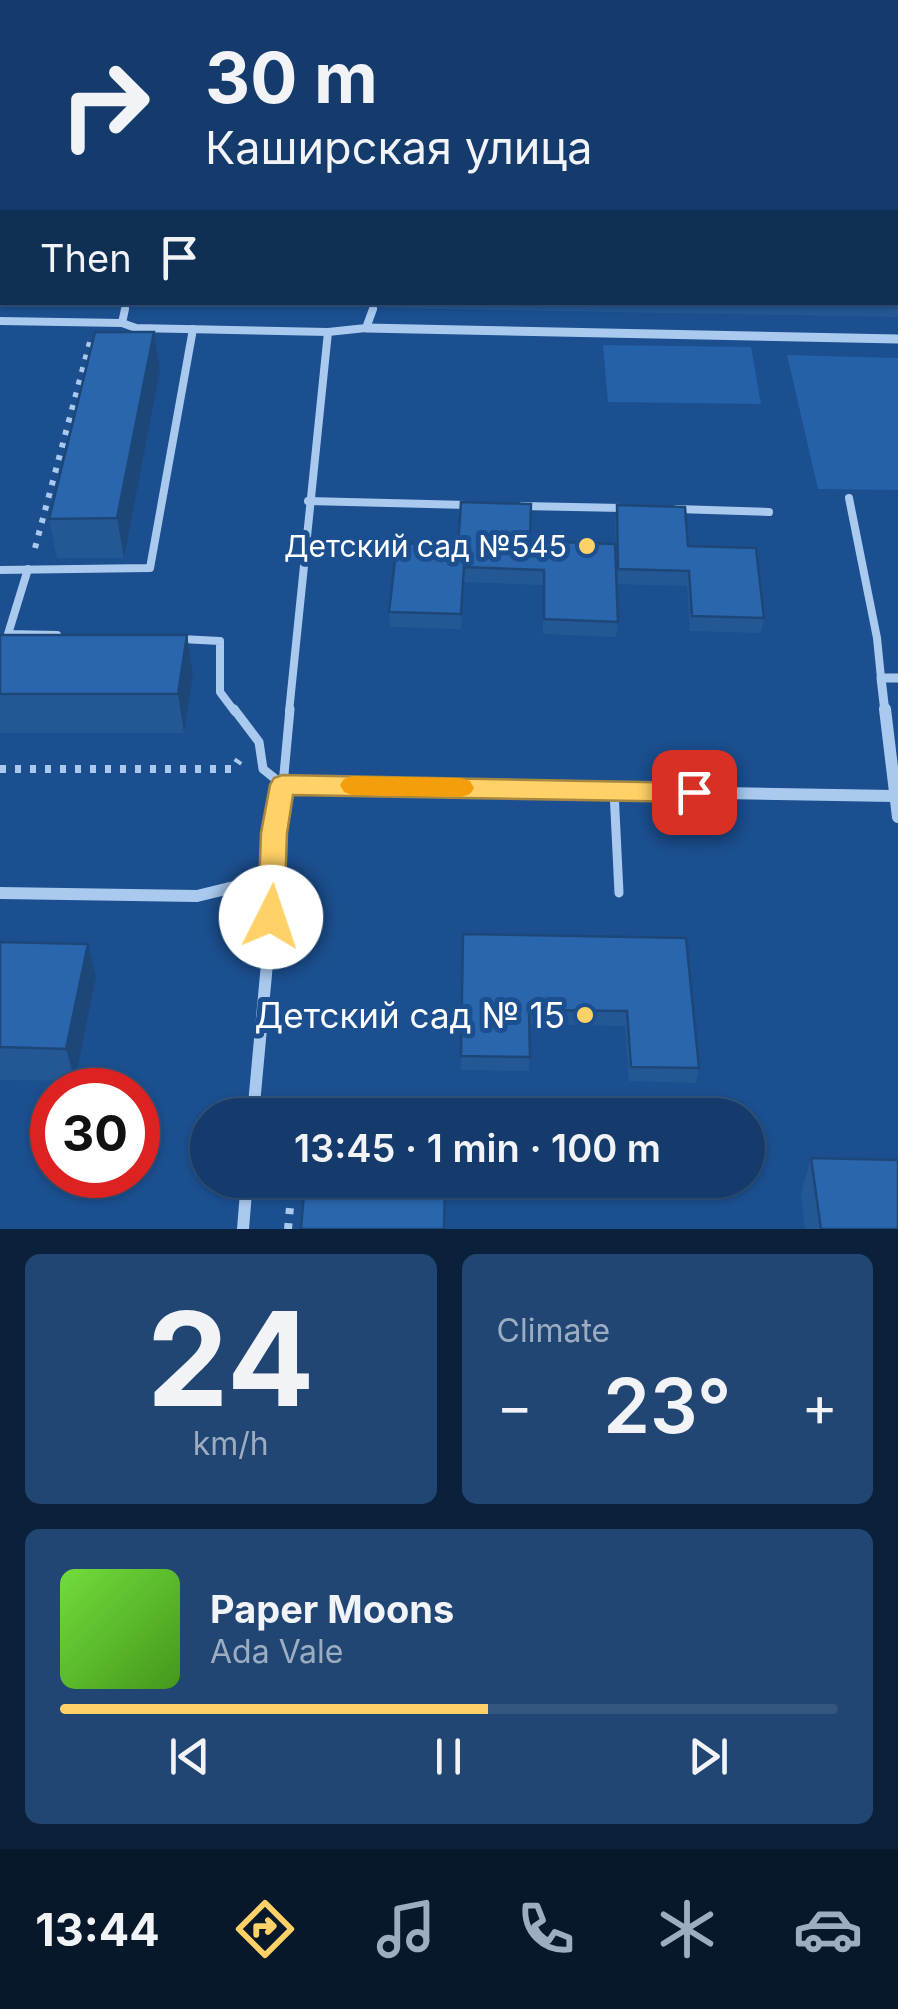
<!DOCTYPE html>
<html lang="en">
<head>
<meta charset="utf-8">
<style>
  :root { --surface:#143b6b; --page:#214673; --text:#f1f3f6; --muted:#9dadc1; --line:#33557e; --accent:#ffd166 }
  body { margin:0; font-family:Inter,sans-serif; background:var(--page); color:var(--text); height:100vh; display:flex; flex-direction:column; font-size:38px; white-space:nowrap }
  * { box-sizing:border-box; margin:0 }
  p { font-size:32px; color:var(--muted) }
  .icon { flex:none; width:55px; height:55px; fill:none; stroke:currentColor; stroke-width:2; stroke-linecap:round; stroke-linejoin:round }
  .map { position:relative; height:1229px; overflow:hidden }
  .panel { display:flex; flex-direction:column; gap:25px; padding:25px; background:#0b203b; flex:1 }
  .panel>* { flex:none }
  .top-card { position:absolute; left:0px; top:0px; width:900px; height:305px; box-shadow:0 2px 8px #0004,0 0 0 2px var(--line); background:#143b6b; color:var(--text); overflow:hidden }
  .speed { position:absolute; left:30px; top:1068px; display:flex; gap:20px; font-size:50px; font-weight:700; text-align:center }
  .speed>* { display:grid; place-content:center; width:130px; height:130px; border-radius:50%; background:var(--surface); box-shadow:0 2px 8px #0004,0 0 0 2px var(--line); line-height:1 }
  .speed .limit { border:15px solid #d22; background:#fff; color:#111 }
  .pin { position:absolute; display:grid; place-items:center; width:85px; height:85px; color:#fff; margin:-42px; border-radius:20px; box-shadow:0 5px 15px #0006 }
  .me { position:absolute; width:110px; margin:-55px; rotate:4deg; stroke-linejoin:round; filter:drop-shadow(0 0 8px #0008) }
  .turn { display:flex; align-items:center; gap:35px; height:210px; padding:0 40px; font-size:45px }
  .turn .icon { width:130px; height:130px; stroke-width:2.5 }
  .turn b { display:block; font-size:70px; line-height:85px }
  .then { display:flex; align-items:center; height:95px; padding:0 40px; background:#0003; gap:20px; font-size:38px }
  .big { font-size:75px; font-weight:600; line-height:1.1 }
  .panel .card { flex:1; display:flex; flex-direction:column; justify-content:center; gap:15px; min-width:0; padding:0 35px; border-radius:15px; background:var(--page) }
  .panel .dial { align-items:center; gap:0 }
  .dial b { font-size:130px; line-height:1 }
  .song { display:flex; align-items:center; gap:30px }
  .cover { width:120px; height:120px; border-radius:15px; background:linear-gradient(135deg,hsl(100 70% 55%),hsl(100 70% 35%)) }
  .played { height:10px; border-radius:5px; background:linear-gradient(90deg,var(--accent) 55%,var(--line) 55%) }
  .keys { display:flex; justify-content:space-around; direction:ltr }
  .heat { display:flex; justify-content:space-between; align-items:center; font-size:55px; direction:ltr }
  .panel .tiles { flex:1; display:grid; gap:25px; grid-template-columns:1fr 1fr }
  .card:last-child { grid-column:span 2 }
  .trip { position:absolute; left:190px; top:1098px; width:575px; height:100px; border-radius:50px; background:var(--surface); box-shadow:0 2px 8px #0004,0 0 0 2px var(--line); font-weight:600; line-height:100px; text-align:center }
  .dock { display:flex; height:160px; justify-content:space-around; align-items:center; background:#08182b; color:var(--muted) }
  .dock .icon { width:70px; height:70px }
  .dock .on { color:var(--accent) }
  .dock b { font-size:45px; color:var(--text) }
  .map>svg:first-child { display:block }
  .green { fill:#2461a8 }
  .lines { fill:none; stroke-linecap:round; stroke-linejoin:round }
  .path-far2 { stroke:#a9c9ee; stroke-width:5; stroke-dasharray:4 5; stroke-linecap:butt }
  .path-far1 { stroke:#a9c9ee; stroke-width:6; stroke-dasharray:5 8; stroke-linecap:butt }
  .path { stroke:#a9c9ee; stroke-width:8; stroke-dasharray:6 9; stroke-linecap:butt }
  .service-far2 { stroke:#a9c9ee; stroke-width:5 }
  .service-far1 { stroke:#a9c9ee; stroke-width:8 }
  .service { stroke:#a9c9ee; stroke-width:9 }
  .minor-far1 { stroke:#a9c9ee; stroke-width:9 }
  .minor { stroke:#a9c9ee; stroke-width:12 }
  .secondary { fill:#d6e6fa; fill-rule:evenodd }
  .wall { fill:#245895 }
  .shaded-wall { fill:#1d4779 }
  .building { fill:#2a66ad; stroke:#1d4779; stroke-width:2.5 }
  .route { fill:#ffd166; stroke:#a68842; stroke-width:2.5 }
  .slow { fill:#f59e0b }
  .poi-dot { fill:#ffd166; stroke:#1b4f8f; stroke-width:4 }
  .labels { text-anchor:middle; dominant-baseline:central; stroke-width:10; stroke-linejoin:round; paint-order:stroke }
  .poi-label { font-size:30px; fill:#fff; stroke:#1b4f8f; text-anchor:end }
  .near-poi-label { font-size:35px; fill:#fff; stroke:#1b4f8f; text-anchor:end }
</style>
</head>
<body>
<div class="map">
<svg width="898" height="1229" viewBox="0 0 898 1229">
  <rect width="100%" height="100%" fill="#1b4f8f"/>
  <g class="green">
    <polygon points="603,345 751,347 761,404 608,402"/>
    <polygon points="787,355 898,358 898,490 818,489"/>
  </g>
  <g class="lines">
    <polyline class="path-far2" points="0,133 2,128"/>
    <polyline class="path-far1" points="35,548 90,342"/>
    <g class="path">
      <polyline points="0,769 233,769 239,760"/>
      <polyline points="268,1185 292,1185"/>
      <polyline points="438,1188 511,1190"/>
      <polyline points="288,1229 292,1185 310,1186"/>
    </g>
    <g class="service-far2">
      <polyline points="539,2 562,0"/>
      <polyline points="125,311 127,302"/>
      <polyline points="372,311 374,307"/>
    </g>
    <g class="service-far1">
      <polyline points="125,309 122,323 136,328 328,332 366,328 373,309"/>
      <polyline points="0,321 122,323"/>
      <polyline points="849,498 877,638 881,678"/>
      <polyline points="308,501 468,505"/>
      <polyline points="522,506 623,508"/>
      <polyline points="677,509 769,512"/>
      <polyline points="28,569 8,634 57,635"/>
      <polyline points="0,570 150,568 193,329"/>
      <polyline points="181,639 220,641 220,692 235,712"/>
      <polyline points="289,712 328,332"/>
    </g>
    <g class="service">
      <polyline points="234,709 259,742 263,769 283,785"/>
      <polyline points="283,785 290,709"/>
      <polyline points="614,791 619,893"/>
    </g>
    <g class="minor-far1">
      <polyline points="366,328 898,339"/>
      <polyline points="885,712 881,678 898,678"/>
    </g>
    <g class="minor">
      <polyline points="885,709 898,817"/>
      <polyline points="0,893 197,896 275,877"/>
      <polyline points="253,1115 275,877 274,833 283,785 893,796"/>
      <polyline points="243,1229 247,1180"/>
    </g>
    <rect class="secondary" x="0" y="179" width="2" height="8"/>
  </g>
  <g class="wall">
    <rect x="275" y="0" width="44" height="2"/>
    <polygon points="847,0 898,0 898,86 898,2 847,2"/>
    <rect x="0" y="232" width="2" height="66"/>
    <polygon points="898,247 898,317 386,308 377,302 898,302"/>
    <rect x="176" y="302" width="68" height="2"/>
    <polygon points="332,302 372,302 366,307 332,306"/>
    <polygon points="154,332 160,370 124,558 57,558 49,519"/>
    <polygon points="617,505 688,546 764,618 761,633 690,631 687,586 617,584 615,520"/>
    <polygon points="530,541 618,622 616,637 543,634 543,585 464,582 461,629 390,627 389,612 458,545"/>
    <polygon points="0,635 187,635 193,674 184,733 0,733"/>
    <polygon points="463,934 686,938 699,1068 696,1083 629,1081 625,1026 529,1024 529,1071 461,1070"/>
    <polygon points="0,942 96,977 75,1081 0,1080"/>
    <polygon points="811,1158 898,1229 805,1229 801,1194"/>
  </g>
  <g class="shaded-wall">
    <polygon points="154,332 160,370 124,558 117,518"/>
    <polygon points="187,635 193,674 184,733 178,694"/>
    <polygon points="88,944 96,977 75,1081 66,1049"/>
  </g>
  <g class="building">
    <rect x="413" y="0" width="49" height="2"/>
    <polygon points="856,0 898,0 898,55 898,2 856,2"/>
    <rect x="0" y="232" width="2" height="29"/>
    <polygon points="95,332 154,332 117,518 49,519"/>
    <polygon points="461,502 531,504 530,541 615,544 618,622 544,619 544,570 464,567 461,614 389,612 397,543 458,545"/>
    <polygon points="617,505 685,507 688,546 756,548 764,618 692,616 689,571 618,569"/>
    <polygon points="0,635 187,635 178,694 0,694"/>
    <polygon points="463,934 686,938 699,1068 631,1067 627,1011 529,1010 530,1057 461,1056"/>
    <polygon points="0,942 88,944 66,1049 0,1047"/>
    <polygon points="811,1158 898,1160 898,1229 821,1229"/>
    <polygon points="305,1180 445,1180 444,1229 301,1229"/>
  </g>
  <polygon class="route" points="282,775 694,783 702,785 706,792 702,799 694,802 293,795 287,833 284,917 280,925 271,928 262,925 258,917 261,833 270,785 274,778"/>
  <polygon class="slow" points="352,776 461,778 470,781 474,788 470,794 461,797 352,795 344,792 340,785 344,779"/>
  <g class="poi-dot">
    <circle cx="587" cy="546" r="10"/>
    <circle cx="585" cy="1015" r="10"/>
  </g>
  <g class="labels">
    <g class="poi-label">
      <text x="567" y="546">Детский сад №545</text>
    </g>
    <g class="near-poi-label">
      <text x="565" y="1015">Детский сад № 15</text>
    </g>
  </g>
</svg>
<div class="speed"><div class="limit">30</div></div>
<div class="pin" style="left:694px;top:792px;background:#d93025"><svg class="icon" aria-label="arrive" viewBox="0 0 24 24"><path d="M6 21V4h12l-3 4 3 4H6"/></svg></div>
<svg class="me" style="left:271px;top:917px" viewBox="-20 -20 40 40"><circle r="19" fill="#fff"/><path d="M0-13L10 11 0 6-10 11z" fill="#ffd166"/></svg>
<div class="trip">13:45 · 1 min · 100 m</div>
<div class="top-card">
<div class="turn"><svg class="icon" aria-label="right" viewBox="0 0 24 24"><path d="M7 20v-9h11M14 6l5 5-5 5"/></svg><div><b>30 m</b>Каширская улица</div></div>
<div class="then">Then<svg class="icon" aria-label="arrive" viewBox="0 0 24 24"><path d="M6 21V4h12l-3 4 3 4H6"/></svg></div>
</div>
</div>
<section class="panel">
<div class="tiles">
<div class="card dial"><b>24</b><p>km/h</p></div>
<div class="card"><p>Climate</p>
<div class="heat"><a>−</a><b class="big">23°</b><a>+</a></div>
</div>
<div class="card">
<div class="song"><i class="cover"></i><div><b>Paper Moons</b><p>Ada Vale</p></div></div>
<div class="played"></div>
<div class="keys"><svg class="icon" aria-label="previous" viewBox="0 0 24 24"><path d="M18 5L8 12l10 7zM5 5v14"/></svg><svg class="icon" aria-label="pause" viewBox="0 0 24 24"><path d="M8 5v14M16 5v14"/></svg><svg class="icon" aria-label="next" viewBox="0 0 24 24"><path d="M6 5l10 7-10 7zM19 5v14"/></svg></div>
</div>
</div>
</section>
<nav class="dock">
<b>13:44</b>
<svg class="icon on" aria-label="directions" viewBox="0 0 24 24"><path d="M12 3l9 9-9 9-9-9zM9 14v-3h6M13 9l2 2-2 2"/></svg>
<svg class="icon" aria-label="music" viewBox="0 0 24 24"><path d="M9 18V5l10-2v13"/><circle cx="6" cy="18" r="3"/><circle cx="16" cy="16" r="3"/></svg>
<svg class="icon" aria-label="phone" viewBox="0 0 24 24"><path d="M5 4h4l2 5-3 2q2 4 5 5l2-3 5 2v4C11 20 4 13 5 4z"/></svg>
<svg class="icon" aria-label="climate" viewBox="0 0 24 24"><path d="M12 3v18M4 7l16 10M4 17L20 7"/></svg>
<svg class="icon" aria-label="car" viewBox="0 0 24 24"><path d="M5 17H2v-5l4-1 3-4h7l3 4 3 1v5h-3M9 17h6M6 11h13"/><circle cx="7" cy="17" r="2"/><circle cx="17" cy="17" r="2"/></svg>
</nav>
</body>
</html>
